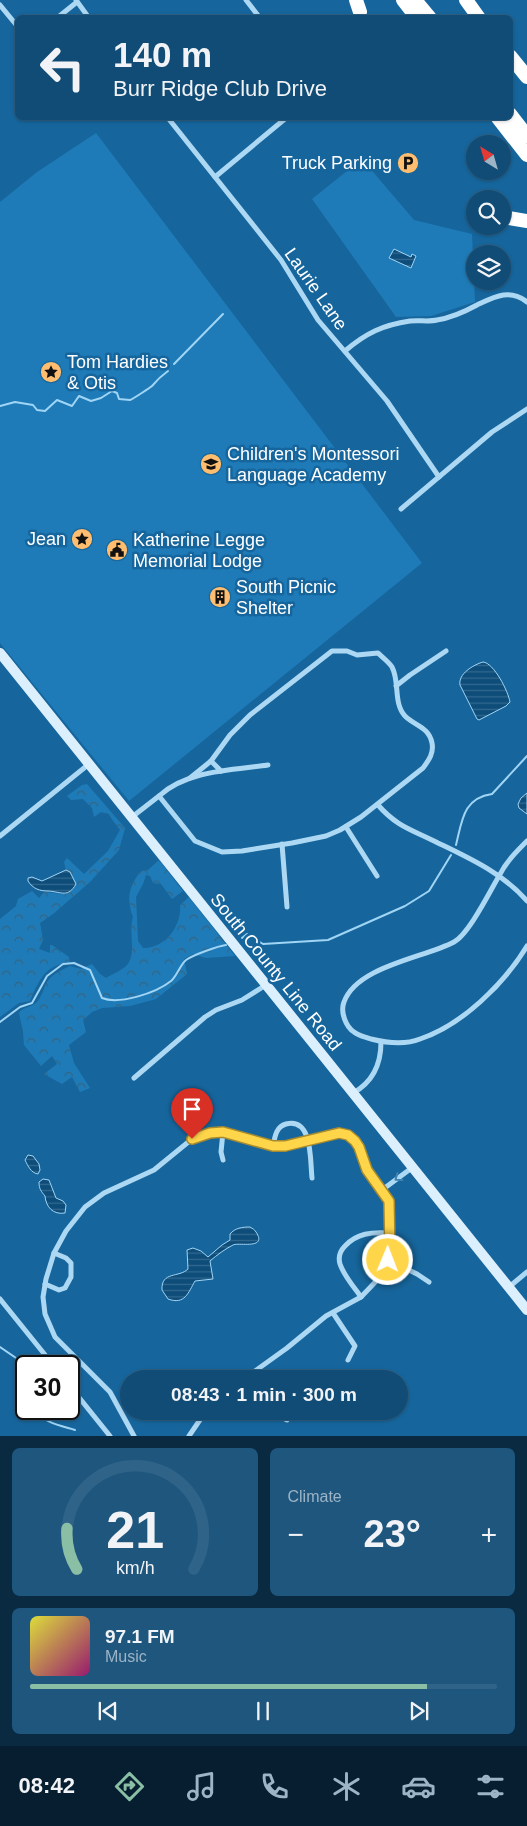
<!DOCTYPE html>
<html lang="en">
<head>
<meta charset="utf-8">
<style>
  :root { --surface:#104c76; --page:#1e567e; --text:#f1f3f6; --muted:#9cb4c5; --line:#306388; --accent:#8abfa5 }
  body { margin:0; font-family:Arial,sans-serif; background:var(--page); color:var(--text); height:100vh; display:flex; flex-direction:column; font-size:19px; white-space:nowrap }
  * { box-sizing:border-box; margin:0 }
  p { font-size:16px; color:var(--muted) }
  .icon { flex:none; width:28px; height:28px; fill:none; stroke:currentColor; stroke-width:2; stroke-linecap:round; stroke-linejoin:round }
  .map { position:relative; height:1436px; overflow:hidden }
  .drawer { display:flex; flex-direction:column; gap:12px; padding:12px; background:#092a41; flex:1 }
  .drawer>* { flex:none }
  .top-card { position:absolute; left:15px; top:15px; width:498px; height:105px; border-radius:8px; box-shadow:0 1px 4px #0004,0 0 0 1px var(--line); background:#104c76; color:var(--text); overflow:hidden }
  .needle { width:32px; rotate:323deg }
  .tools { position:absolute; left:466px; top:135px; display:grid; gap:10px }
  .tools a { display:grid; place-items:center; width:45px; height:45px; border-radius:50%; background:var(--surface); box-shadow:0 1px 4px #0004,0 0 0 1px var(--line); font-size:25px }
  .speed { position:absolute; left:15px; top:1355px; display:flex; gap:10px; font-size:25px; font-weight:700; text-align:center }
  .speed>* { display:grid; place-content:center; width:65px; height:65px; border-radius:50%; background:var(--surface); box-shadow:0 1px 4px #0004,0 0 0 1px var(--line); line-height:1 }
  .speed .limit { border:2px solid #111; border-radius:8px; background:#fff; color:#111 }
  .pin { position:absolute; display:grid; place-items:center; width:42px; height:42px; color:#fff; margin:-51px -21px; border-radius:50% 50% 50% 0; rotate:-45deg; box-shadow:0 0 5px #0007 }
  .pin .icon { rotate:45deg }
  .me { position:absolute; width:55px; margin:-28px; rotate:1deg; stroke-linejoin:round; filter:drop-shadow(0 0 4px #0008) }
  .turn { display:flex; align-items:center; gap:18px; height:105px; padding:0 15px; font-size:22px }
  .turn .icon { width:65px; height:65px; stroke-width:2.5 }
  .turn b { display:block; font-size:35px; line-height:42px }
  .big { font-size:38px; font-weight:700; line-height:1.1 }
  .drawer .card { flex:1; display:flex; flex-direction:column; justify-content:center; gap:8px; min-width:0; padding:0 18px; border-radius:8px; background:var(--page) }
  .drawer .dial { align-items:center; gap:0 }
  .dial svg { height:130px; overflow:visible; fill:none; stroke:var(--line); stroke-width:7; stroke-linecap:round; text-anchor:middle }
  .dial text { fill:var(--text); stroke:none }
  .song { display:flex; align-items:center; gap:15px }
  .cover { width:60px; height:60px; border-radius:8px; background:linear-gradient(135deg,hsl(60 70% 55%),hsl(320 70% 35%)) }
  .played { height:5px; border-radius:2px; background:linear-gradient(90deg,var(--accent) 85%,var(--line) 85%) }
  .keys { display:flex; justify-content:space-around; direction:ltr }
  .heat { display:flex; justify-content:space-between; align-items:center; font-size:28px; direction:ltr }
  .drawer .tiles { flex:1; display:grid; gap:12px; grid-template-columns:1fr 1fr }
  .card:last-child { grid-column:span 2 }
  .trip { position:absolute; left:120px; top:1370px; width:288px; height:50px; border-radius:25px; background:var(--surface); box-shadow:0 1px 4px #0004,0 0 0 1px var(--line); font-weight:700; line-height:50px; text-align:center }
  .dock { display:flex; height:80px; justify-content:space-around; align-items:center; background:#061e2f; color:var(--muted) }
  .dock .icon { width:35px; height:35px }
  .dock .on { color:var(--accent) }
  .dock b { font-size:22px; color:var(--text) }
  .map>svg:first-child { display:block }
  .forest { fill:url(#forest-crowns) }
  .green { fill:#1e7bb7 }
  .water { fill:url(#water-rules); stroke:#a0d5f5 }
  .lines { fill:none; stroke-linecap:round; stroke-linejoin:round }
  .stream { stroke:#a0d5f5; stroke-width:2 }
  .minor { stroke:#add8f3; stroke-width:5 }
  .secondary { stroke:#dceffd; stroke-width:10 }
  .motorway { stroke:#fff; stroke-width:14 }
  .oneway { stroke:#3c82b2 }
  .route-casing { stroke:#a68a30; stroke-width:12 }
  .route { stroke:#ffd54a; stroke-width:9 }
  .labels { text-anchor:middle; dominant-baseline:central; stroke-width:5; stroke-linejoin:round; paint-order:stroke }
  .poi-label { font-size:18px; fill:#fff; stroke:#16669d; text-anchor:start }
  .street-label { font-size:18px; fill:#fff; stroke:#16669d }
</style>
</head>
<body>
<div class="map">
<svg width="527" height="1436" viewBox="0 0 527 1436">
  <defs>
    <pattern id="forest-crowns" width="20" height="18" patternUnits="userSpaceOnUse" patternTransform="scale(1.25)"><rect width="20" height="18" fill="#1e7bb7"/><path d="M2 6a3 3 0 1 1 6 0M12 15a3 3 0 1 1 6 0" fill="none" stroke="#356482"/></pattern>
    <pattern id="water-rules" width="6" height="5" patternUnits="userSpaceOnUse" patternTransform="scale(1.25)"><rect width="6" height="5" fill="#0e4d7a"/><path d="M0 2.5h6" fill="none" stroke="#32688e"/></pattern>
  </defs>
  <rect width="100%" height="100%" fill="#16669d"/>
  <g class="forest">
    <path d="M87,784L125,828L119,850L90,882L53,914L40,923L43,940L39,949L50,953V945H52L69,957L70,962C45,965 39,980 30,1001L19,1003L0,1017V919L16,906L18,899L32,891L39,898L44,892L62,894L70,872L66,870L64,862L67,858L84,874L108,851L120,830L108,814L101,812L94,817L92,808L83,799L71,800L67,796L82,785Z"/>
    <path d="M159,860L183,891L172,899L161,884L153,883L150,876L146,875L143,884L136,897L138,941L143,948C165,948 182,926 180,905L189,897L235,956L206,958L193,954L184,959L187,974L156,999L130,1006L102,1008L92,1012L83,1020L86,1032L69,1045L74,1063L90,1088L80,1092L72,1077L62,1084L44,1074L57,1064L52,1056L41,1066L24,1045L23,1032L19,1013C23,1007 30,1008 36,1003C42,997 43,989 47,982C52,974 62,970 70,966L81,969L92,964L100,974L106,978C112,974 123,970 127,965C137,953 128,932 133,917C126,899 129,886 141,871L148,870Z"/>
  </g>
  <g class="green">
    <polygon points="96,133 422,563 129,801 0,643 0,202 37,172"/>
    <polygon points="362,159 414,220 472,234 475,302 431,316 396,317 312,199"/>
  </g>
  <g class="water">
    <polygon points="394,249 411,257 412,254 416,256 411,268 389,258"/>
    <path d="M483,662C494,663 508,691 510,702L506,706L479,720L477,719L460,685C458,674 473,665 483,662Z"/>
    <polygon points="527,793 527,814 519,808 518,804 521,798"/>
    <path d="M66,870L70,872L76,884C68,898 62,892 48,891C40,891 33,889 28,881V878L32,877L42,881Z"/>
    <path d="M28,1155L33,1156L39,1164L40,1170L38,1174C31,1173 28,1166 25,1160Z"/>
    <path d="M43,1179L49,1180L56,1198L63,1201L66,1205L65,1213C53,1215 46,1207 45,1196C41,1191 39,1189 39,1182Z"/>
    <path d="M250,1227C253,1229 254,1229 256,1232C268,1250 238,1242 233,1245C225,1249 217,1255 210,1261L213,1279L195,1281C188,1293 185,1305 168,1299L162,1290C161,1271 179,1278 188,1269L187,1250L193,1248L201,1251L208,1257L222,1245L230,1240V1234C235,1228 242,1227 250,1227Z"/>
  </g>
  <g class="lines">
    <g class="stream">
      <polyline points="174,364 223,314"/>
      <path d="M0,406L15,402L33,405L37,410L45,411L57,400L72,406L79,396L91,401L101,398L112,391L117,393L119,399L130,400C133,399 151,387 152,386C157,380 161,376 168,371"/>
      <path d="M456,845C462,821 463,798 492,794L527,756"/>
      <polyline points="242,938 247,934 263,944 328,940 405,906 429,891 451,855"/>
      <path d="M0,1022L20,1007L32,1003L47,976L63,964L74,963L90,970L102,998C119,1005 156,993 171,981C177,976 180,965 186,960C193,955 218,946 226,945"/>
      <polyline points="0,1347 19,1360 26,1378"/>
      <path d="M36,1409C42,1423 62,1426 75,1430"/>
    </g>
    <g class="minor">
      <polyline points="76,0 89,18"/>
      <polyline points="246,0 260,18"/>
      <polyline points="0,5 18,27"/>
      <polyline points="57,18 77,2"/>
      <polyline points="168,118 281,260 318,320 387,401 439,477"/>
      <polyline points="215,177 286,118"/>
      <path d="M345,351C366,333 383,325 410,321C419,320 429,322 437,320C450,318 466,311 477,305C494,297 510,288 527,302"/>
      <polyline points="401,509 492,432 527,409"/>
      <polyline points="396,686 410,675 446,651"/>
      <polyline points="211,761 221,771"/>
      <path d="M159,796C187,770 233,770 268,765"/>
      <path d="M378,805C397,827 413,830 438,843C469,858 504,874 527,901"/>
      <path d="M132,817L159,796L195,841L222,852L242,851L292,843L326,836L340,830L361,817L423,768C429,760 434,753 432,743C429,727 415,726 405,716C393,703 400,682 392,667C389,662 382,657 378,653L357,655L347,651H332L250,715L230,735L211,761L190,778"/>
      <polyline points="346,827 377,876"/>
      <polyline points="0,836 89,764"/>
      <path d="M527,841C516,852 506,862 499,876C490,891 469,934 454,942C424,958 357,966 344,1002C340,1012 346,1027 354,1032C359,1036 366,1037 371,1039C387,1043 405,1045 420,1039C462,1025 504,984 527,946"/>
      <polyline points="282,844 287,907"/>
      <polyline points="134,1078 205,1017 216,1010 242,1000 266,985"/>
      <path d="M353,1093C373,1082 381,1064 381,1042"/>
      <polyline points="223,1132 221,1152 223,1160"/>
      <path d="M273,1146C275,1136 276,1127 286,1124C313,1117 310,1161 312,1178"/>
      <polyline points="382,1190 413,1167"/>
      <polyline points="388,1260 417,1274 429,1282"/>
      <polyline points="45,1284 59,1290 65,1288 71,1277 71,1263 66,1258 54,1253"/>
      <polyline points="509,1287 527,1272"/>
      <path d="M361,1297C354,1287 344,1276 340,1264C338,1257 340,1251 345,1246C357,1233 372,1232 388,1233"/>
      <polyline points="0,1299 54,1366"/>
      <polyline points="333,1313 355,1346 348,1360"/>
      <polyline points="69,1385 110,1436"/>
      <polyline points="270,1411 287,1420"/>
      <polyline points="134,1436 110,1392 55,1337 45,1314 43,1297 46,1279 54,1253 66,1231 85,1207 104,1193 154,1170 192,1139 200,1136 223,1132 273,1146 285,1145 339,1133 348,1135 355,1141 359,1147 367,1170 389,1201 390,1250 382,1275 361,1297 326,1316 287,1348 244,1379"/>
      <polyline points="189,1436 206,1411"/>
    </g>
    <polyline class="secondary" points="0,653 527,1310"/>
    <g class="motorway">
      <polyline points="356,0 360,12"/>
      <polyline points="403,0 417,18"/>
      <polyline points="415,0 430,18"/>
      <polyline points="466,0 479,18"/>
      <polyline points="510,56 527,77"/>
      <polyline points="510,114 527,136"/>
      <polyline points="498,118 527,155"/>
      <polyline points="502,217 527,221"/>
    </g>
  </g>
  <defs><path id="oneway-chevron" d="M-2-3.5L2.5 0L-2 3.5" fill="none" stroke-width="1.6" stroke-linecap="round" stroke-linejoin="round" transform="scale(1.25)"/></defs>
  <use class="oneway" href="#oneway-chevron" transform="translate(398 1178) rotate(144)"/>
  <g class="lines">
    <g class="route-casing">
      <polyline id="route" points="192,1139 210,1133 223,1132 273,1146 285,1146 339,1133 348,1135 355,1141 359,1147 367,1170 389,1201 390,1250 388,1260"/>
    </g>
    <use href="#route" class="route"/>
  </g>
  <defs>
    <g id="parking-disc" transform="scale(1.125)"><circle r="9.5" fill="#ffbe6f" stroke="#16669d"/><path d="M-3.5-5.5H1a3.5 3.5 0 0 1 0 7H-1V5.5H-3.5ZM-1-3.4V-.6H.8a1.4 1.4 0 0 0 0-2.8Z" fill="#111"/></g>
    <g id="sight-disc" transform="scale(1.125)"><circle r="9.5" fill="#ffbe6f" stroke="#16669d"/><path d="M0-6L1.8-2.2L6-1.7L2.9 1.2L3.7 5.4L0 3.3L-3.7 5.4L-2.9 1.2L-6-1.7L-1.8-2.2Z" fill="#111"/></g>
    <g id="school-disc" transform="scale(1.125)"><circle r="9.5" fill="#ffbe6f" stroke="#16669d"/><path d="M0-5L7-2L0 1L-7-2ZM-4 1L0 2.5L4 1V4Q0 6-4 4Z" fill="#111"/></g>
    <g id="civic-disc" transform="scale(1.125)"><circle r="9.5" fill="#ffbe6f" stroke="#16669d"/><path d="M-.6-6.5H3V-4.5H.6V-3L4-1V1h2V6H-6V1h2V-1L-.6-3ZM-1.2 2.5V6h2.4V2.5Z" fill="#111"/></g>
    <g id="building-disc" transform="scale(1.125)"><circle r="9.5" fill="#ffbe6f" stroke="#16669d"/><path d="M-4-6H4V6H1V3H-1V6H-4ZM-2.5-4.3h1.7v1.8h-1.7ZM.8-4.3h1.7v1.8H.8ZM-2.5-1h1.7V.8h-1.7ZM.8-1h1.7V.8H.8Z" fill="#111"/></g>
  </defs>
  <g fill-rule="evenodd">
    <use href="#parking-disc" x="408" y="163"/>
    <use href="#sight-disc" x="51" y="372"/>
    <use href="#school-disc" x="211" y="464"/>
    <use href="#sight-disc" x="82" y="539"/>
    <use href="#civic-disc" x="117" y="550"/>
    <use href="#building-disc" x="220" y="597"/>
  </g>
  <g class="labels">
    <g class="poi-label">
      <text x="392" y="163" text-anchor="end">Truck Parking</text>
      <text x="67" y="362">Tom Hardies<tspan x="67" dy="21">&amp; Otis</tspan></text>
      <text x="227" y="454">Children's Montessori<tspan x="227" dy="21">Language Academy</tspan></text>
      <text x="66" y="539" text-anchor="end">Jean</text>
      <text x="133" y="540">Katherine Legge<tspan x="133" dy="21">Memorial Lodge</tspan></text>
      <text x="236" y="587">South Picnic<tspan x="236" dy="21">Shelter</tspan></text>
    </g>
    <g class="street-label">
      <text transform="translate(316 289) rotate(55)">Laurie Lane</text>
      <text transform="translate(276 972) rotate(51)">South County Line Road</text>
    </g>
  </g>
</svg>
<div class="tools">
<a><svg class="needle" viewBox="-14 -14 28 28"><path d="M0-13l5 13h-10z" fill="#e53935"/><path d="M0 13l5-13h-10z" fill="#9cb4c5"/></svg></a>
<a><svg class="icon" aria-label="search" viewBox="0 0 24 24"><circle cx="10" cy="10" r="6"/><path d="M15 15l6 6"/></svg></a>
<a><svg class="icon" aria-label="layers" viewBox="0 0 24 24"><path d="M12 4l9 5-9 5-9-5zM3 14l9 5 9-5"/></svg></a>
</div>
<div class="speed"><div class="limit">30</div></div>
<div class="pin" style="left:192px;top:1139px;background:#d93025"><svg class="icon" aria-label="arrive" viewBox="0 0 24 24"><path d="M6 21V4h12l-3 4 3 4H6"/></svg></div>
<svg class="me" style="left:388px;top:1260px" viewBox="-20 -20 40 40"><circle r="17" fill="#ffd54a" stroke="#fff" stroke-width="3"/><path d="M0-11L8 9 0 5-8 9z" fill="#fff"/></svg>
<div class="trip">08:43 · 1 min · 300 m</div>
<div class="top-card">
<div class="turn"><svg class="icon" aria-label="left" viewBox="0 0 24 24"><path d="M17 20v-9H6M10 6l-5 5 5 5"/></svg><div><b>140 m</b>Burr Ridge Club Drive</div></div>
</div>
</div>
<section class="drawer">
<div class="tiles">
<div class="card dial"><svg viewBox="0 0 100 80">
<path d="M14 69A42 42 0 1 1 86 69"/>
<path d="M14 69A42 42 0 0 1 8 44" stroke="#8abfa5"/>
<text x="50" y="56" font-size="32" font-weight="700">21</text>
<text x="50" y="72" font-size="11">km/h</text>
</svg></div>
<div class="card"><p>Climate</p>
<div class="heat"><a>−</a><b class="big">23°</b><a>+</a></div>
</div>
<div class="card">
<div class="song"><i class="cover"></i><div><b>97.1 FM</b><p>Music</p></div></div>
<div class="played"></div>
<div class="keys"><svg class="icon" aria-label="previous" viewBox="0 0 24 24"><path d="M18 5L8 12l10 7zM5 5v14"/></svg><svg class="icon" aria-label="pause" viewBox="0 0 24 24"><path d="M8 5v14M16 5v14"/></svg><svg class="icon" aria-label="next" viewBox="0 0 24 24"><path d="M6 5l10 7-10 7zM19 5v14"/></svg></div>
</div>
</div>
</section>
<nav class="dock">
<b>08:42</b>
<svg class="icon on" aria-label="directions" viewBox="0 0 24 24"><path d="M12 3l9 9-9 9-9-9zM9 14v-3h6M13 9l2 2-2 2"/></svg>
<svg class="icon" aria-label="music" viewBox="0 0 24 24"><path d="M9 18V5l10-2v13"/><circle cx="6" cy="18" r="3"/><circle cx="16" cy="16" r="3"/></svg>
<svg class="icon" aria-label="phone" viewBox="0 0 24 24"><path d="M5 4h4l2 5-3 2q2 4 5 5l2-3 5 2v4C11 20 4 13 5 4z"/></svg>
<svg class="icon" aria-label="climate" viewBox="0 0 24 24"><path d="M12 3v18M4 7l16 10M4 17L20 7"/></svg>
<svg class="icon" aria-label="car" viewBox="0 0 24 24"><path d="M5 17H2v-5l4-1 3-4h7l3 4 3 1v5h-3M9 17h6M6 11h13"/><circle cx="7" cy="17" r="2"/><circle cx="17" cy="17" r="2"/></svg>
<svg class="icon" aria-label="filters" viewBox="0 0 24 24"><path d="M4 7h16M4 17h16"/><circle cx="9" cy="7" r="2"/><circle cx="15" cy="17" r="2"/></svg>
</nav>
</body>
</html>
